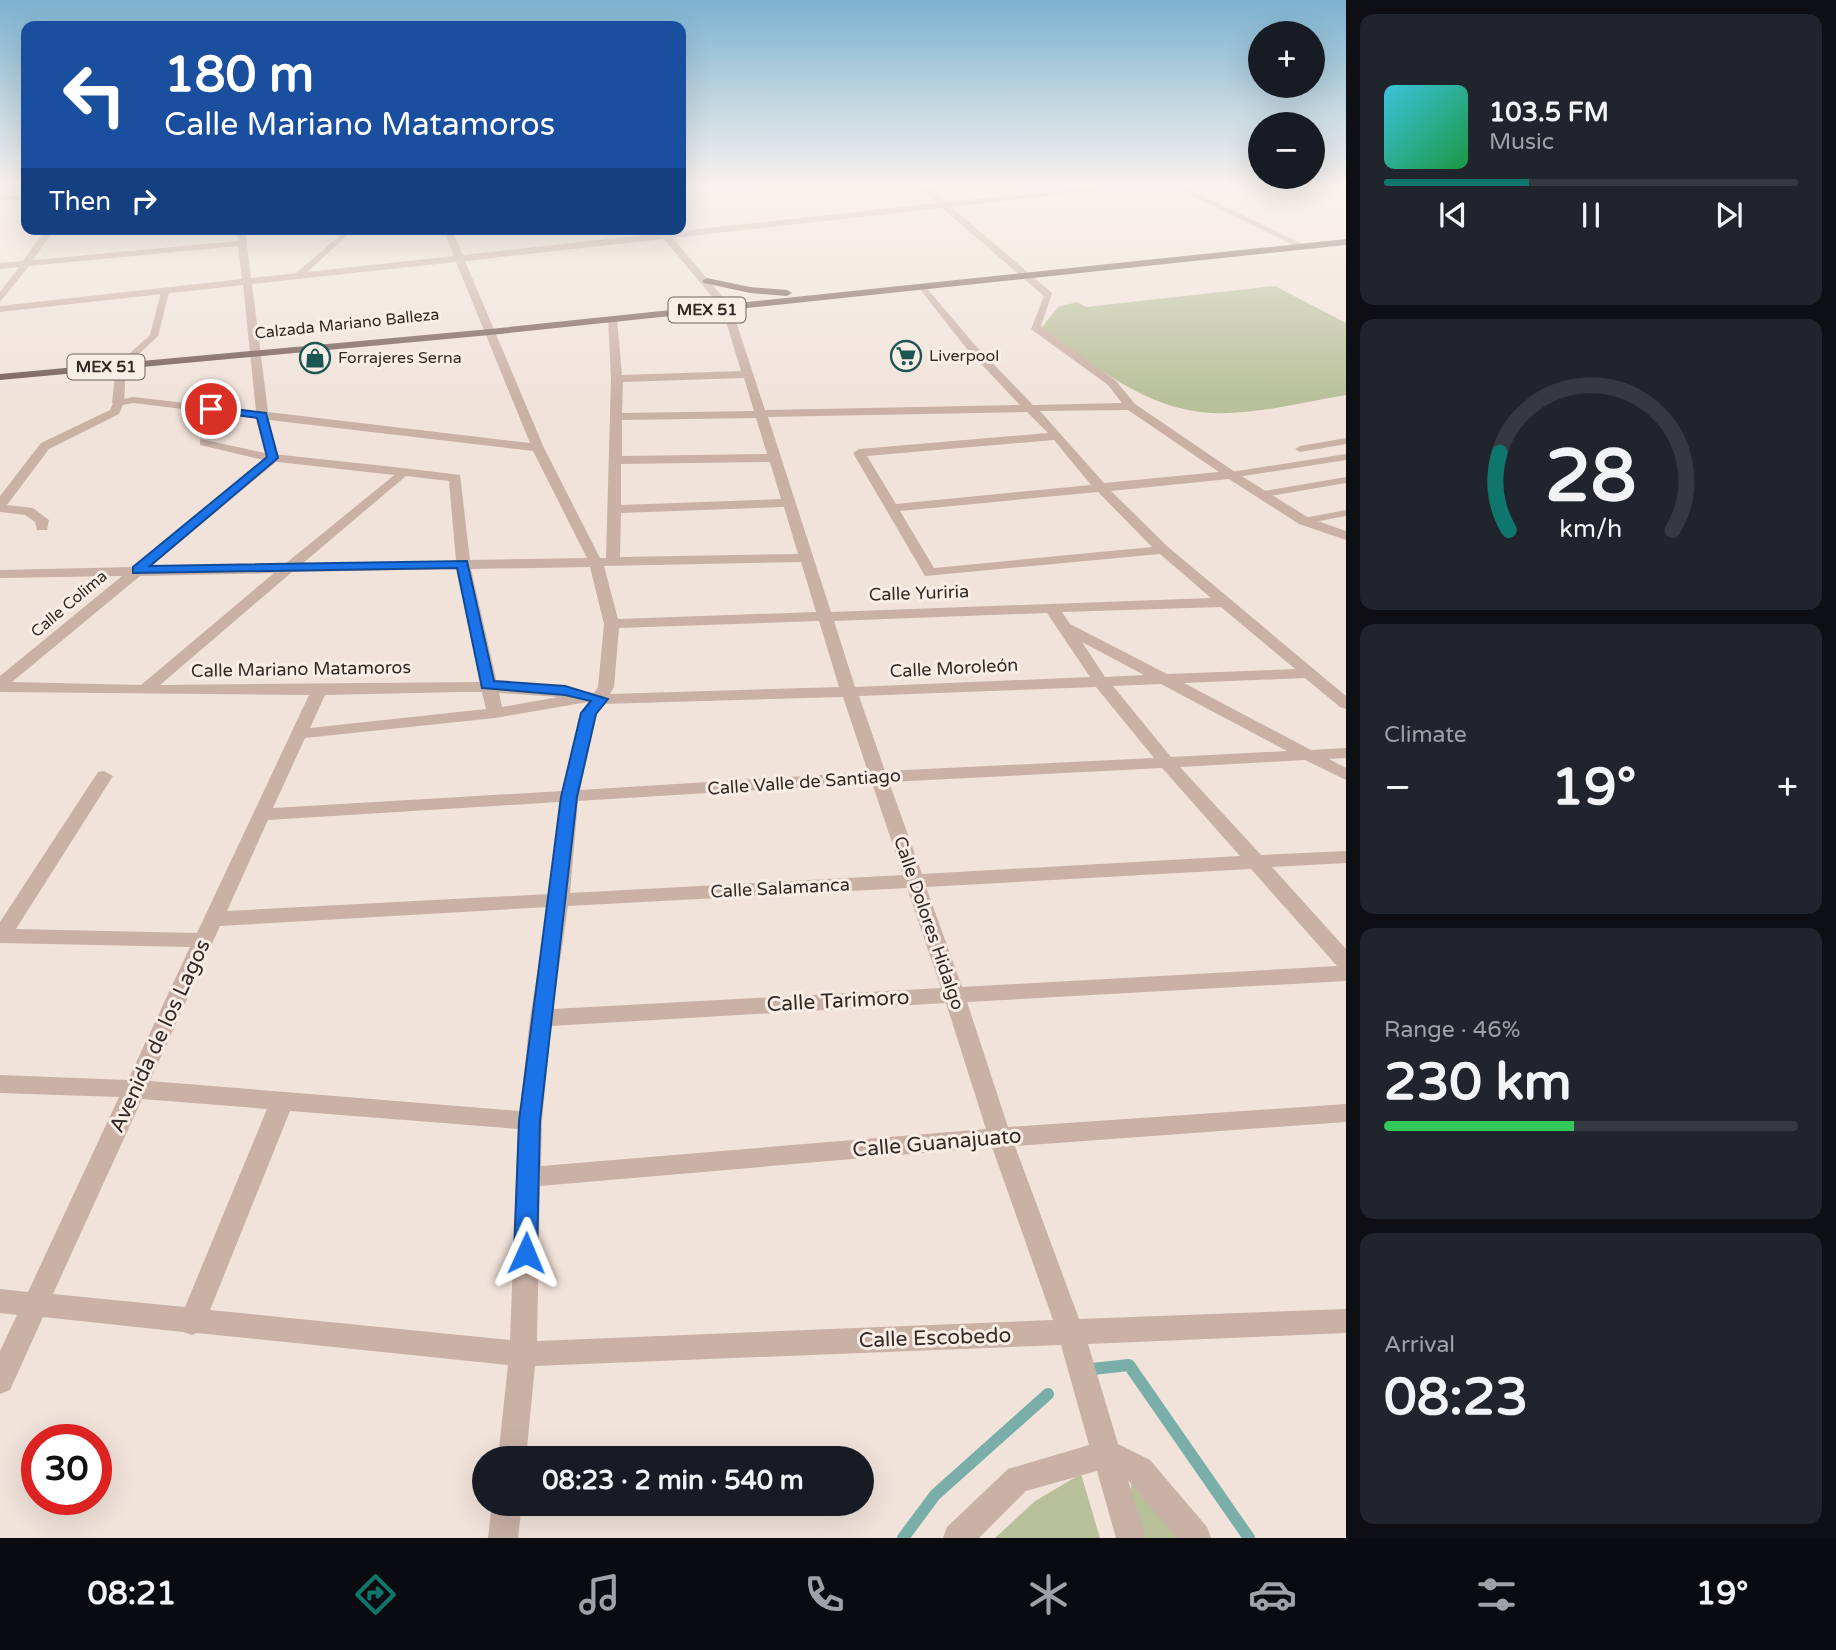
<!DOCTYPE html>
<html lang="en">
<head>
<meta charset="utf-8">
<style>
  :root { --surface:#171b24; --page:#20242c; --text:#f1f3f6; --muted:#9ea1a6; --line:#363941; --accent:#0f766e }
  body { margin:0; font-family:"Varela Round",sans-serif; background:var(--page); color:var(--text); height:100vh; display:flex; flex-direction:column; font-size:26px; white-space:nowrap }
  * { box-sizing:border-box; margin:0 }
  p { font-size:23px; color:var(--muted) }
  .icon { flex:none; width:38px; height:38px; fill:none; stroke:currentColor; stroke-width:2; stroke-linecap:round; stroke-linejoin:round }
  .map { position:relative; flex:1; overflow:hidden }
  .panel { display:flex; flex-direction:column; gap:14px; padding:14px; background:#0d0f14; width:490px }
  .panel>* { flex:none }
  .guide { position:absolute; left:21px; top:21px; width:665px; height:214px; border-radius:14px; box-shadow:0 7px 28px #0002; background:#1a4fa0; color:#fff; overflow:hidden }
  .controls { position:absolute; left:1248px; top:21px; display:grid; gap:14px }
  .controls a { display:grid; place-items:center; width:77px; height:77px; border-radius:50%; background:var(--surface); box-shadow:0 7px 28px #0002; font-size:35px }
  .speed { position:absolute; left:21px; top:1424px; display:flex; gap:14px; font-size:35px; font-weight:700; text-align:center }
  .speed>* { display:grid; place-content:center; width:91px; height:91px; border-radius:50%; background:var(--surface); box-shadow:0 7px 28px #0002; line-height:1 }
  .speed .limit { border:10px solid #d22; background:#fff; color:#111 }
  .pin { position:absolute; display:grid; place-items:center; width:60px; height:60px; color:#fff; margin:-30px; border:4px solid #fff; border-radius:50%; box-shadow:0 2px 7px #0007 }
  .me { position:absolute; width:77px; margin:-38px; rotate:1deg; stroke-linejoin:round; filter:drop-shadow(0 0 5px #0008) }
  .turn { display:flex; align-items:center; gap:24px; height:147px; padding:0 28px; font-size:32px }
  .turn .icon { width:91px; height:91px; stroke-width:2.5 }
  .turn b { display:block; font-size:49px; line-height:60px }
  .then { display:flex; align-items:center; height:66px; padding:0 28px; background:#0003; gap:14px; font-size:26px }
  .big { font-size:52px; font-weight:800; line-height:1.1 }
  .panel .widget { flex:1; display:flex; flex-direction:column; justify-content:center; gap:10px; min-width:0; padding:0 24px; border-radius:14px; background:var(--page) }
  .panel .dial { align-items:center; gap:0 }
  .dial svg { height:182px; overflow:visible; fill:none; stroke:var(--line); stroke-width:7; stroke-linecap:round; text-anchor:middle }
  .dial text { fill:var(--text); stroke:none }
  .song { display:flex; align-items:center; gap:21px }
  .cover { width:84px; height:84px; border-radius:10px; background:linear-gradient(135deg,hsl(190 70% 55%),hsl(140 70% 35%)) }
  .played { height:7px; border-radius:4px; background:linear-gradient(90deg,var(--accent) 35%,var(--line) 35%) }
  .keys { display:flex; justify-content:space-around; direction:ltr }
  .heat { display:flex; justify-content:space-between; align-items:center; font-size:38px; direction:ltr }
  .charge { height:10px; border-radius:5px; background:linear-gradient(90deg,#34c759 46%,var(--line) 0) }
  .trip { position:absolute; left:472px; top:1446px; width:402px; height:70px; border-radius:35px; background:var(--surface); box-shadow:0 7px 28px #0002; font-weight:800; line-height:70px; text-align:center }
  .tab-bar { display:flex; height:112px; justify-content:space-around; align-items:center; background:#090b0e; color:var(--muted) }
  .tab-bar .icon { width:49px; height:49px }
  .tab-bar .active { color:var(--accent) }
  .tab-bar b { font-size:32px; color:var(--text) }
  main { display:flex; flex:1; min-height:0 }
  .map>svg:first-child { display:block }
  .green { fill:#b8c09a }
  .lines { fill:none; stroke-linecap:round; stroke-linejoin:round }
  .stream { stroke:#79aea9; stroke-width:12 }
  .service { fill:#c9b1a6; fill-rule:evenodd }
  .pedestrian { fill:#c9b1a6; fill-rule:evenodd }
  .minor { fill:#c9b1a6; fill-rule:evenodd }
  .tertiary { fill:#c9b1a6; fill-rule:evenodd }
  .primary { fill:#775e58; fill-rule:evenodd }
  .route { fill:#1a73e8; stroke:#114b97; stroke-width:2 }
  .labels { text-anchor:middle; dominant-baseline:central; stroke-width:6; stroke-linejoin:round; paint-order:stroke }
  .shield { fill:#f9eee6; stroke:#706460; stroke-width:2 }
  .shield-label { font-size:16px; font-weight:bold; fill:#352927 }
  .far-street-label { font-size:16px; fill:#352927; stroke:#f9eee6 }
  .far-poi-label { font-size:16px; fill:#352927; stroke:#f9eee6; text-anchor:start }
  .street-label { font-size:18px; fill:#352927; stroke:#f9eee6 }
  .near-street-label { font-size:21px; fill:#352927; stroke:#f9eee6 }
</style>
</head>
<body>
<main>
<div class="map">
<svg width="1346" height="1538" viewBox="0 0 1346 1538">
  <rect width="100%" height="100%" fill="#f1e3da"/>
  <g class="green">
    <path d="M1275,286L1346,323V395C1303,402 1256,415 1212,413C1147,410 1092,365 1042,327L1058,307L1077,302L1086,307Z"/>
    <polygon points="1132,1471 1181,1538 1140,1538 1130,1507"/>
    <polygon points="1081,1474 1100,1538 995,1538 1035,1501"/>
  </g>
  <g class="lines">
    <g class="stream">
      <polyline points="1092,1369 1129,1365 1249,1538"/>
      <polyline points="903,1538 935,1495 1048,1394"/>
    </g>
    <g class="service">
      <polygon points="347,229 354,229 300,279 294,279 294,275"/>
      <polygon points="165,290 169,292 158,336 124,368 118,368 118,364 150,335 161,292"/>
      <polygon points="1346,438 1346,444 1300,452 1295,449 1300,446"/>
      <polygon points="1346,454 1346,460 1231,478 1226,475 1231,472"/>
      <polygon points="1346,477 1346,483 1264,497 1259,494 1264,491"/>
      <polygon points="1346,510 1346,516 1304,524 1299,521 1304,518"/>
    </g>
    <g class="pedestrian">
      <polygon points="121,363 126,366 124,403 118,406 112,403 116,366"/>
      <polygon points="273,454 403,468 409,472 403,476 269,461 269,455"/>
    </g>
    <g class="minor">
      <path d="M917,185H925L946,202L1130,185L1126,187L951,207L1052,293L1041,326L1116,381L1135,404L1235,472L1309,518L1346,531V540L1299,524L1229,479L1111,491L1168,547L1346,696V709L1340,707L1305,678L1184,683L1311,750L1346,748V758L1329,759L1346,768V780L1305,760L1180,767L1261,855L1346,851V863L1272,867L1346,949V981L967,1002L1008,1127L1346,1104V1122L1015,1146L1079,1319L1346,1309V1333L1088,1344L1118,1444L1150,1460L1207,1527L1211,1538H1177L1128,1480L1146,1538H1116L1097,1471L1026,1491L979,1538H943L947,1527L1008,1469L1089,1445L1061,1345L535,1366L526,1458H498L508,1365L197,1333L192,1335L183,1332L43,1317L10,1390L0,1394V1351L17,1315L0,1313V1289L28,1292L119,1097L0,1093V1075L128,1080L190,947L0,943V922L98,772L104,771L113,776L16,929L197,933L309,695L0,692V676L122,576L0,578V570L133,567L264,460L200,445V439L265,453L257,418L133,403L123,405L119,414L49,449L7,505L33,508L49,520L47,530H37L35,522L25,515L0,512V496L41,443L110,410L114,401L133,397L256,411L243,285L0,312V306L242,279L238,246L29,266L0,302V292L19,267L0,269V263L23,261L46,229H55L33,260L238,241L237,229H245L251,278L454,256L443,229H451L463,255L937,203ZM942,208L1044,296L1031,329L1108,385L1122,403L1033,405L975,345L924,285L919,288L967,349L1020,405L765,410L731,306L722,308L741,371L622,375L617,319L608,317L611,379L606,558H600L544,448L465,261ZM456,262L530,443L268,412L252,284ZM744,378L754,411L622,413L623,382ZM1128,410L1219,472L1104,483L1040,411ZM1027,412L1048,433L859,449L853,453L925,576L1160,554L1211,598L831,612L768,417ZM756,418L767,454L622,456V420ZM269,420L533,451L587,558L470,560L460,475L403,468L285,564L150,567L277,461L279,458ZM1054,440L1091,485L896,504L867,456ZM770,462L781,499L621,505V464ZM406,476L449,481L456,561L302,564ZM1098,492L1152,547L934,568L900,511ZM784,507L798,554L620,557L621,513ZM801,562L816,612L618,619L604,566ZM590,567L604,624L598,687L594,693L497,683L471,569ZM457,569L480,682L160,685L292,572ZM274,573L141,685L12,682L140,576ZM1221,607L1295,669L1167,674L1070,624L1062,612ZM1047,613L1090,677L855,687L834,621ZM819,621L839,687L610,694L614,687L619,628ZM1082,642L1144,675L1105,677ZM1161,684L1287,751L1171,757L1113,686ZM1096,687L1154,758L885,771L859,696ZM460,692H482L486,709L310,728L325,695ZM499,693L558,697L502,707ZM843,697L868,772L580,790L597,713L603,704ZM588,702L581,713L562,791L273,808L305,738L495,718ZM1162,768L1240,856L922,874L889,782ZM872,783L903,875L570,893L578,801ZM559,802L550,894L227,911L268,820ZM1251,869L1337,966L962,987L926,887ZM907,888L941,988L553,1009L568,906ZM548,907L530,1018L520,1111L150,1081L220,926ZM946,1003L986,1129L541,1166L542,1121L551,1026ZM142,1099L267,1109L185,1307L53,1294ZM290,1111L518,1129L510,1340L210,1310ZM992,1147L1053,1320L537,1341L540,1186Z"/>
      <polygon points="1170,185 1179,185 1309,247 1301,249"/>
      <polygon points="492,1503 522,1503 518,1538 488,1538"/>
    </g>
    <g class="tertiary">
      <polygon points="26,195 26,199 0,200 0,196"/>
      <polygon points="604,229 659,233 656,229 665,229 732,308 723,310 664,239"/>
    </g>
    <g class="primary">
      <polygon points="1346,239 1346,245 490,335 0,380 0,374 490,329"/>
      <polygon points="707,278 750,287 787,290 792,293 787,296 750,293 704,283 702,281"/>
    </g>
  </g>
  <linearGradient id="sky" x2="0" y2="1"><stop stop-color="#7bb2cf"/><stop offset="0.46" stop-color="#f9f2ee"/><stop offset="1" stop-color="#f9f2ee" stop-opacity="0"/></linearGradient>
  <rect width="1346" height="400" fill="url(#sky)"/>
  <polygon class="route" points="211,406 266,413 278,458 150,566 467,561 494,681 565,686 608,699 596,714 577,797 540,1121 537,1253 534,1260 526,1263 517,1260 514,1253 519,1121 561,797 581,713 591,701 565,695 482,688 457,568 133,573 133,567 267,457 257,418 207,411 205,409"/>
  <defs>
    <g id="supermarket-ring" transform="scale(1.575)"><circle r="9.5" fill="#f9eee6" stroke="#1c5652" stroke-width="1.5"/><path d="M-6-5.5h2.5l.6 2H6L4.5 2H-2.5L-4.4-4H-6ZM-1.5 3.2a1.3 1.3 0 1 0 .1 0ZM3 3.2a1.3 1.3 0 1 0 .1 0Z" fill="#1c5652"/></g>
    <g id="shop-ring" transform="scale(1.575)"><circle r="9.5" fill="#f9eee6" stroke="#1c5652" stroke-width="1.5"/><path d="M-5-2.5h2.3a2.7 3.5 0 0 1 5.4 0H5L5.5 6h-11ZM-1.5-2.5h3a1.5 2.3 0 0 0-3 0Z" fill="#1c5652"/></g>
  </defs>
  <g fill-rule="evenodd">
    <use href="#supermarket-ring" x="906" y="356"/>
    <use href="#shop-ring" x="315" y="358"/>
  </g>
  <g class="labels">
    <g class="shield">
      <rect x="668.5" y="297.5" width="77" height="25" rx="5"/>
      <rect x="67.5" y="354.5" width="77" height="25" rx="5"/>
    </g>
    <g class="shield-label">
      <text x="707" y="310">MEX 51</text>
      <text x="106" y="367">MEX 51</text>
    </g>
    <g class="far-street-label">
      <text transform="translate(347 324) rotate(-6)">Calzada Mariano Balleza</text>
      <text transform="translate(69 604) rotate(-40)">Calle Colima</text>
    </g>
    <g class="far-poi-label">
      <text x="929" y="356">Liverpool</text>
      <text x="338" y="358">Forrajeres Serna</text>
    </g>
    <g class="street-label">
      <text transform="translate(919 593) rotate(-2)">Calle Yuriria</text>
      <text transform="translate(954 668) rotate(-3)">Calle Moroleón</text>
      <text transform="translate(301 669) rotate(-1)">Calle Mariano Matamoros</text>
      <text transform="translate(804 782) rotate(-4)">Calle Valle de Santiago</text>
      <text transform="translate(780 888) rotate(-3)">Calle Salamanca</text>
      <text transform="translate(929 923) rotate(71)">Calle Dolores Hidalgo</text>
    </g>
    <g class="near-street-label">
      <text transform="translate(838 1001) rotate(-3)">Calle Tarimoro</text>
      <text transform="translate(160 1036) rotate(-65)">Avenida de los Lagos</text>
      <text transform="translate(937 1143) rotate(-5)">Calle Guanajuato</text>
      <text transform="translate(935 1338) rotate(-2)">Calle Escobedo</text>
    </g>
  </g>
</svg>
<div class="controls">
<a>+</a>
<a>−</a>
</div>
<div class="speed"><div class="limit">30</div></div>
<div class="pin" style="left:211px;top:409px;background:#d93025"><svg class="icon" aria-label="arrive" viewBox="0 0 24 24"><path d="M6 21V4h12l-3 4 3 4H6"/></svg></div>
<svg class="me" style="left:526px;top:1253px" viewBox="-20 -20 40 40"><path d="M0-17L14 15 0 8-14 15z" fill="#1a73e8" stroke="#fff" stroke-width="4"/></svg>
<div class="trip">08:23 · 2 min · 540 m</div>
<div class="guide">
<div class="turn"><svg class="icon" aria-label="left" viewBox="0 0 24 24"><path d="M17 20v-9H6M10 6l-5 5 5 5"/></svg><div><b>180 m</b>Calle Mariano Matamoros</div></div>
<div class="then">Then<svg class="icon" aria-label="right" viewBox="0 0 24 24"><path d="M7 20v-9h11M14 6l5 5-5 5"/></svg></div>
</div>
</div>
<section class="panel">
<div class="widget">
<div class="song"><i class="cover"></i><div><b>103.5 FM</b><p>Music</p></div></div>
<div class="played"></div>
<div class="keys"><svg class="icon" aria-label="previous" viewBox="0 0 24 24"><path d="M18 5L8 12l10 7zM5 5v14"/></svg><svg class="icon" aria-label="pause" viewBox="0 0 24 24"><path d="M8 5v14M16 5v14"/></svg><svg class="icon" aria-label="next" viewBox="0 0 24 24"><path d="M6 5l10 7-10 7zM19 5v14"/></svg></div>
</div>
<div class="widget dial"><svg viewBox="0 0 100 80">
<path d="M14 69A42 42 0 1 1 86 69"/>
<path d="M14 69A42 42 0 0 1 10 35" stroke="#0f766e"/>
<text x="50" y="56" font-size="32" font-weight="700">28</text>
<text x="50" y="72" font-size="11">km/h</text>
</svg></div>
<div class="widget"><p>Climate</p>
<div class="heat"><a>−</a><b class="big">19°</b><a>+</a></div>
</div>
<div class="widget"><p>Range · 46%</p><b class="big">230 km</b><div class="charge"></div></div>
<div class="widget"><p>Arrival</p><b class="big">08:23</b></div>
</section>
</main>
<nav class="tab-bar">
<b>08:21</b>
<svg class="icon active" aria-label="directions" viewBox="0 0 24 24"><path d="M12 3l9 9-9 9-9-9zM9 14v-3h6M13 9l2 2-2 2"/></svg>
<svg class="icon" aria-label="music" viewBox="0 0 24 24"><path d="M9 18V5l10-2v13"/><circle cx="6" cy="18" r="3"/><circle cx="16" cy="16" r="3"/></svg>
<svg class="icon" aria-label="phone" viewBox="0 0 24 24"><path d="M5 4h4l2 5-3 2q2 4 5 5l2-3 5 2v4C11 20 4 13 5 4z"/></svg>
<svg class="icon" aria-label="climate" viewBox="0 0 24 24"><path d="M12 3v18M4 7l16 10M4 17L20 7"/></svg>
<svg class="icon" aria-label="car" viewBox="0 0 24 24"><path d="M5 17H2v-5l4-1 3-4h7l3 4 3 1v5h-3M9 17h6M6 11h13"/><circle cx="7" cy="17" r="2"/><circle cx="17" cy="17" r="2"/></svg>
<svg class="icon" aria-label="filters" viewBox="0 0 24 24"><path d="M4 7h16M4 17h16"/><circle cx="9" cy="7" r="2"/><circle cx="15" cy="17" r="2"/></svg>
<b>19°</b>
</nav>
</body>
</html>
